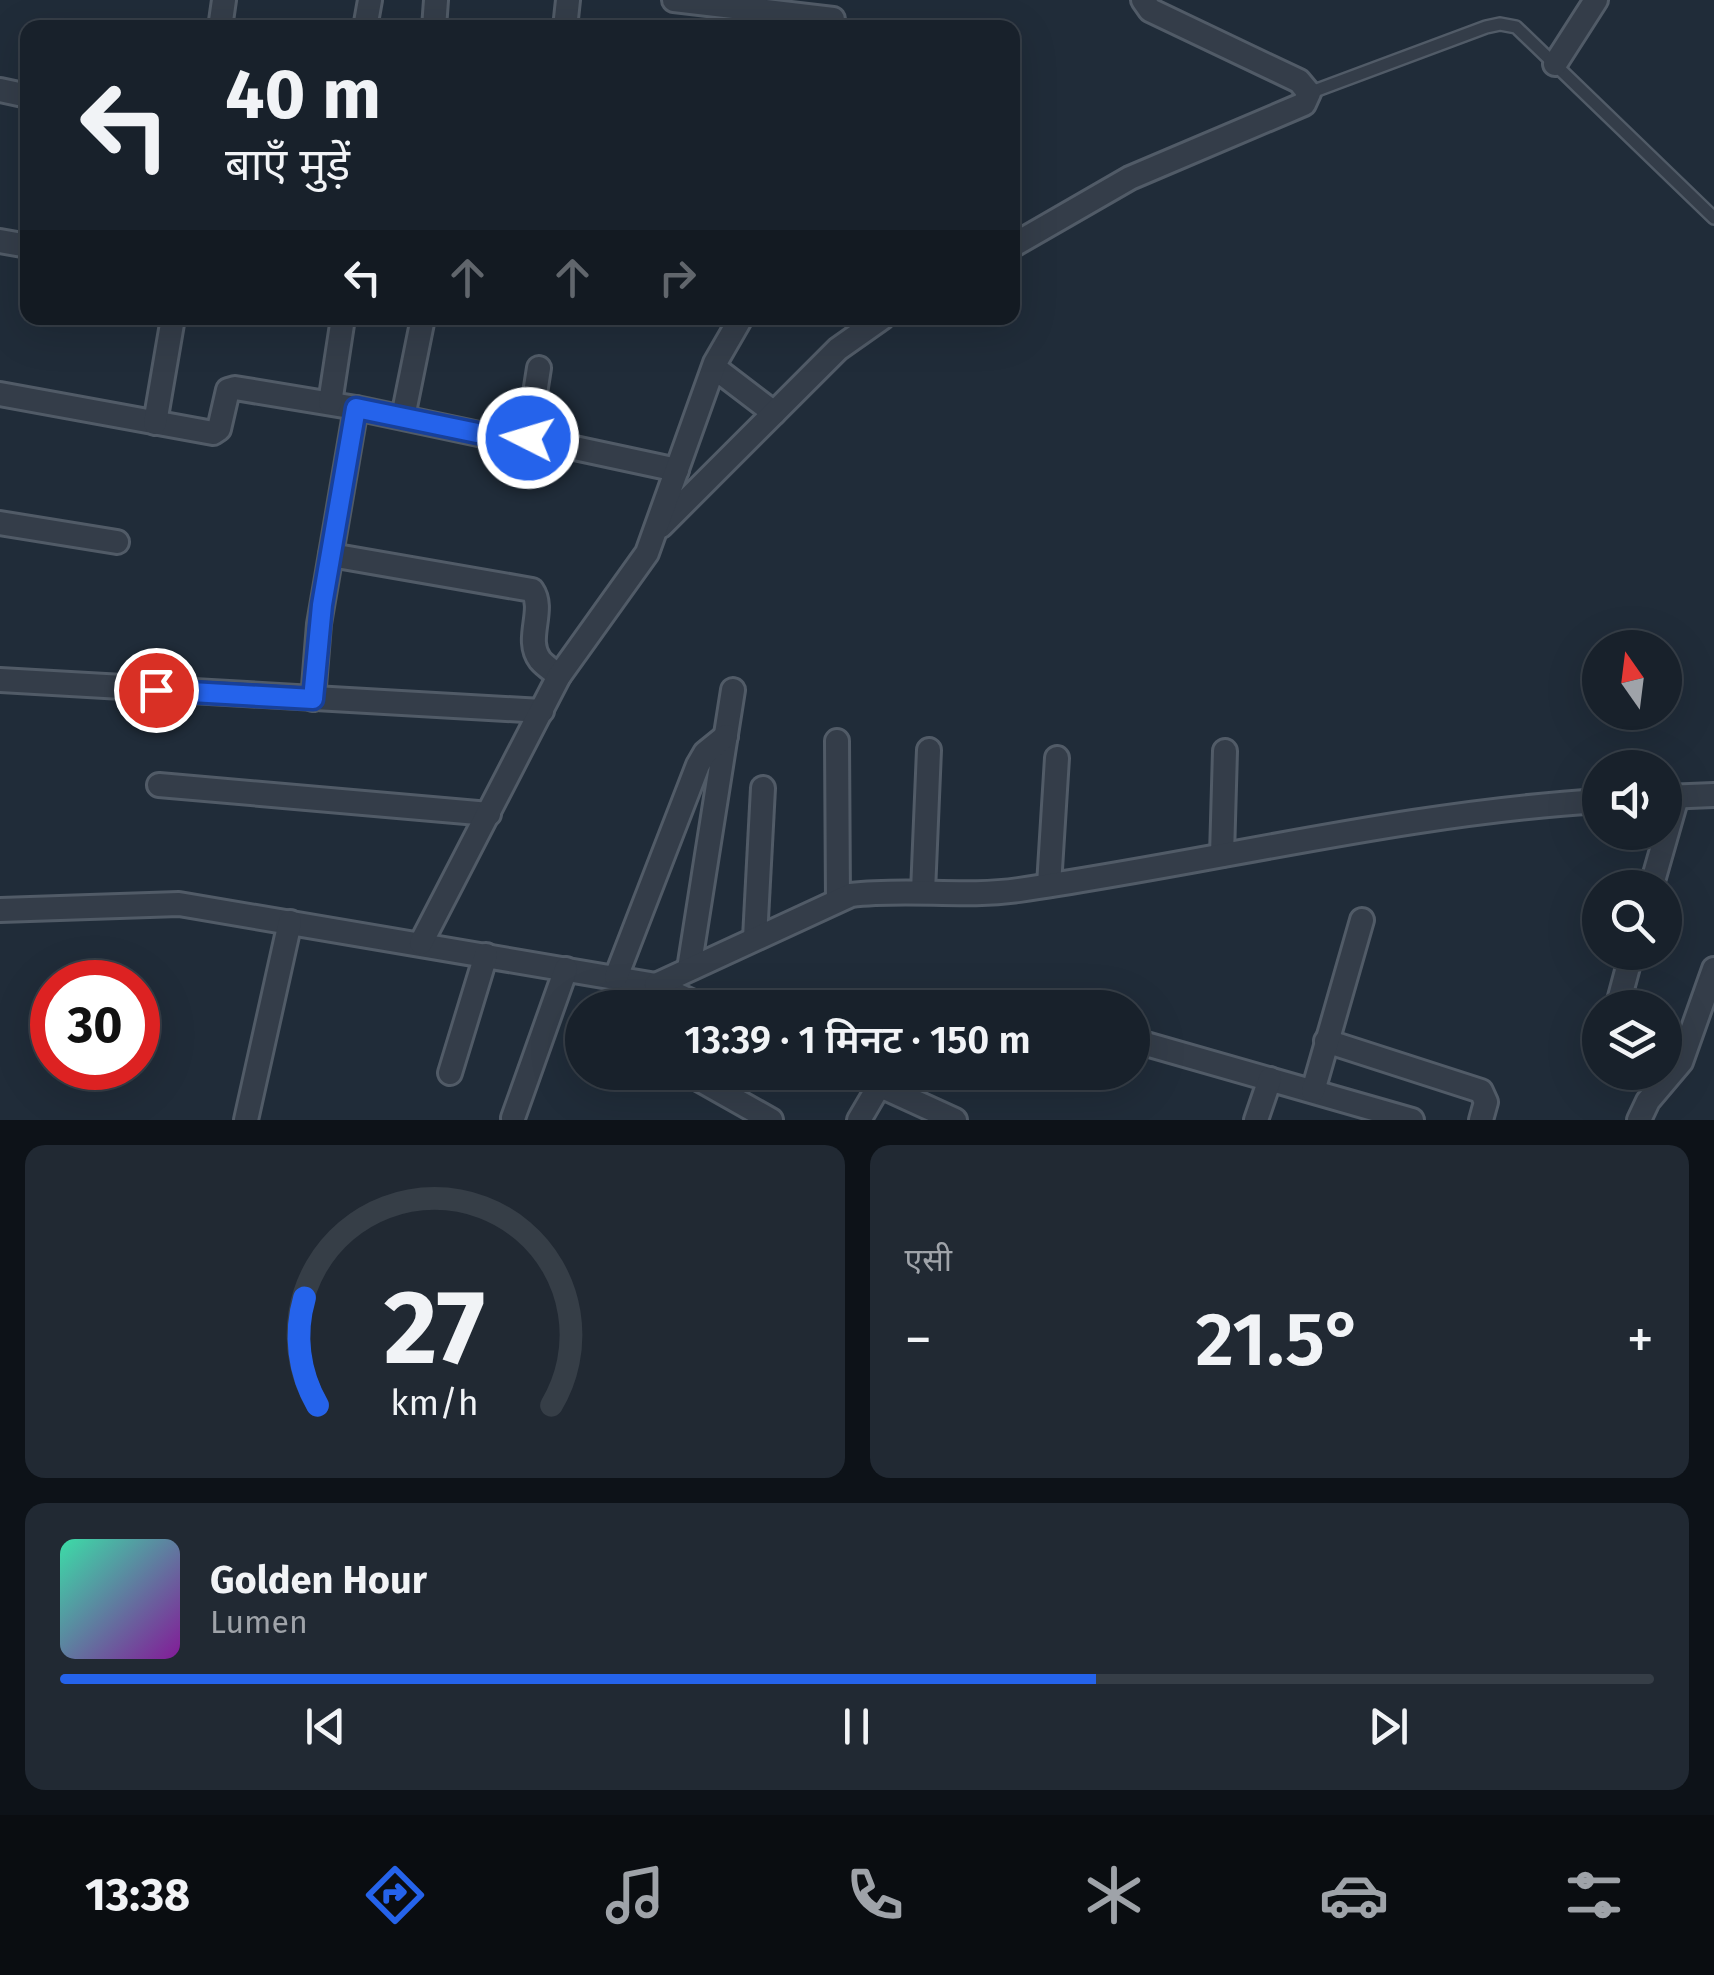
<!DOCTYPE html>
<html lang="hi">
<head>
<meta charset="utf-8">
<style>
  :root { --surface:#18212b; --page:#212933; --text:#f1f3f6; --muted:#9fa3a9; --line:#363e47; --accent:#2563eb }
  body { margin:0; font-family:"Fira Sans","Noto Sans Devanagari",sans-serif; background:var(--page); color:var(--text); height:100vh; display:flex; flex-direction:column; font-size:38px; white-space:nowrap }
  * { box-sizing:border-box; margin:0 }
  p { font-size:32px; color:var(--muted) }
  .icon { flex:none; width:55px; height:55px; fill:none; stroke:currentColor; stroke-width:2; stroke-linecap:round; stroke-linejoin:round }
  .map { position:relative; height:1120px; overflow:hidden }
  .drawer { display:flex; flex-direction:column; gap:25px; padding:25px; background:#0d1218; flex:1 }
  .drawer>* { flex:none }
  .top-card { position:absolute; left:20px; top:20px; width:1000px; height:305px; border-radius:20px; box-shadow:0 10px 40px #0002,0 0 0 2px var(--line); background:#18212b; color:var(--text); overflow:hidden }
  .needle { width:65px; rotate:346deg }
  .fabs { position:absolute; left:1582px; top:630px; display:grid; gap:20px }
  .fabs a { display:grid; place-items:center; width:100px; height:100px; border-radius:50%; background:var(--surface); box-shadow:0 10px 40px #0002,0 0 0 2px var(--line); font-size:50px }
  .speed { position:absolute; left:30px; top:960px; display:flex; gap:20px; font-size:50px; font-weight:700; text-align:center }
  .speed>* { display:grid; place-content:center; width:130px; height:130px; border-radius:50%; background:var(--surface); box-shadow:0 10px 40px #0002,0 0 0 2px var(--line); line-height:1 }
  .speed .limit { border:15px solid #d22; background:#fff; color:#111 }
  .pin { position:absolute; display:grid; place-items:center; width:85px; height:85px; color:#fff; margin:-42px; border:5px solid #fff; border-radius:50%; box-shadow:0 2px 10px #0007 }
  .me { position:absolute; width:110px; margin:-55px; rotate:275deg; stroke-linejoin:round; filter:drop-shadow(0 0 8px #0008) }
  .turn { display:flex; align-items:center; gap:35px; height:210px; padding:0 40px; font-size:45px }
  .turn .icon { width:130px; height:130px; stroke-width:2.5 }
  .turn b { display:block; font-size:70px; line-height:85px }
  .lanes { display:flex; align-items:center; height:95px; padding:0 40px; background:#0003; justify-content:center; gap:50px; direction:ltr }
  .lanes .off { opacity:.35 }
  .big { font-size:75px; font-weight:600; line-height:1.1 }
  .drawer .widget { flex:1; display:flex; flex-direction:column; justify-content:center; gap:15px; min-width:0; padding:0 35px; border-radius:20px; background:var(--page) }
  .drawer .dial { align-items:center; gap:0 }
  .dial svg { height:260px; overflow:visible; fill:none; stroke:var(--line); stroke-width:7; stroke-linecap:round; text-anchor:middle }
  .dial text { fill:var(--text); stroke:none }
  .song { display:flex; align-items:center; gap:30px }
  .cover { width:120px; height:120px; border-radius:15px; background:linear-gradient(135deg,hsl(160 70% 55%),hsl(290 70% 35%)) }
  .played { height:10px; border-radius:5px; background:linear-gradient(90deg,var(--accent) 65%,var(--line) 65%) }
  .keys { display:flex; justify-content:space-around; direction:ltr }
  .heat { display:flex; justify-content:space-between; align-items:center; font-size:55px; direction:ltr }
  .drawer .tiles { flex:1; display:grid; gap:25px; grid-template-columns:1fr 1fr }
  .widget:last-child { grid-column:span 2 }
  .trip { position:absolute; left:565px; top:990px; width:585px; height:100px; border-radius:50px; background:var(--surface); box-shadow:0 10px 40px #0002,0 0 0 2px var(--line); font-weight:600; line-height:100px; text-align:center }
  .tabs { display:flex; height:160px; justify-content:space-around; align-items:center; background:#0a0d11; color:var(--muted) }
  .tabs .icon { width:70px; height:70px }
  .tabs .on { color:var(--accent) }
  .tabs b { font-size:45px; color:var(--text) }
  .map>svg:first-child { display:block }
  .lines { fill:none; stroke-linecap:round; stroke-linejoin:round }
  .service-casing { stroke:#515b67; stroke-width:16 }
  .minor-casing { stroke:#515b67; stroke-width:28 }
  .service { stroke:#343d49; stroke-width:11 }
  .minor { stroke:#343d49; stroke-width:22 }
  .route-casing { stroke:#184099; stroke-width:25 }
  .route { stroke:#2563eb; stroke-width:18 }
</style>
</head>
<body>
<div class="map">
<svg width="1714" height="1120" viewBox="0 0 1714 1120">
  <rect width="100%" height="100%" fill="#202c39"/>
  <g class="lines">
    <g class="service-casing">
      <polyline id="service" points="1309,93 1486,27 1500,24 1516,27 1714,218"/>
    </g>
    <g class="minor-casing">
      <g id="minor">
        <polyline points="674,0 833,19"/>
        <polyline points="220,28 224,0"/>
        <polyline points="365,28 370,0"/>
        <polyline points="434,28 436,0"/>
        <polyline points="565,28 568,0"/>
        <polyline points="1555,64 1596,0"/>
        <polyline points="0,90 28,96"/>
        <polyline points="0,241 28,246"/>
        <polyline points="1012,246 1130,178 1304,104 1309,93 1299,81 1150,10 1143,0"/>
        <polyline points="715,368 774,413"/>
        <polyline points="0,394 213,433 219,429 228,390 235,388 356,408 521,443 528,438 539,368"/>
        <polyline points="330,403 343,318"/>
        <polyline points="403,417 423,318"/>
        <polyline points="155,423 173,318"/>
        <polyline points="528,438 677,470"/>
        <polyline points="0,523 117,542"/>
        <polyline points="661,526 838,349 882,318"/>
        <path d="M331,555L532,590C546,610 524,639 540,660C545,666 553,671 559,676"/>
        <polyline points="0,680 542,711"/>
        <polyline points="313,699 319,624 356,408"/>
        <polyline points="837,741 838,900"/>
        <polyline points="159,785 489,814"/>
        <polyline points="1665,797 1714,795"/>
        <polyline points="1222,855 1225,751"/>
        <polyline points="1049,885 1057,758"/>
        <polyline points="1651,888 1677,797"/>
        <polyline points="923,892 929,750"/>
        <polyline points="0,910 179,904 656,985 706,1008"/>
        <polyline points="755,938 763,788"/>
        <polyline points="421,943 559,676 647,553 715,363 741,318"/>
        <polyline points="689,969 733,690"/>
        <polyline points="616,977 698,765 705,753 726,736"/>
        <path d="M656,985L851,895C907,888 964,898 1019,890C1213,862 1404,813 1600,801"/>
        <polyline points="1002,1007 1006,1008"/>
        <polyline points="1617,1008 1632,952"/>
        <polyline points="1132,1040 1412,1120"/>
        <polyline points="1326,1041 1481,1091 1486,1102 1481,1120"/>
        <polyline points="686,1072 771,1120"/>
        <polyline points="850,1072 955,1120"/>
        <polyline points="450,1073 486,955"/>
        <polyline points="1313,1091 1362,920"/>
        <polyline points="513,1118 566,969"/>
        <polyline points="246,1120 290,922"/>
        <polyline points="859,1120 879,1086"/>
        <polyline points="1256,1120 1270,1079"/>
        <polyline points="1639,1120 1648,1101 1681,1062 1714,969"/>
      </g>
    </g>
    <use href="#service" class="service"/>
    <use href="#minor" class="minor"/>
  </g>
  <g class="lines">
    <g class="route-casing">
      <polyline id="route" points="156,690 313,699 322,605 356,408 521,442 528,438"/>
    </g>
    <use href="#route" class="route"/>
  </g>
</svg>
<div class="fabs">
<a><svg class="needle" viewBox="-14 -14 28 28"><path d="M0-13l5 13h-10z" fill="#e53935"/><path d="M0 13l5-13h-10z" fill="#9fa3a9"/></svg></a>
<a><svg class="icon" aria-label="sound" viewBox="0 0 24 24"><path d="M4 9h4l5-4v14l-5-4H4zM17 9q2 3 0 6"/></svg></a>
<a><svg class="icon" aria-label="search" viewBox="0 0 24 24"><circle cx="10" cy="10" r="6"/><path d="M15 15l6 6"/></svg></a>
<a><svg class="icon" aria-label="layers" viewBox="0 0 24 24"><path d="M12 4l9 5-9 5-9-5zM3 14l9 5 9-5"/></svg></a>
</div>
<div class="speed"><div class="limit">30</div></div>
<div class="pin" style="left:156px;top:690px;background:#d93025"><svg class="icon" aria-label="arrive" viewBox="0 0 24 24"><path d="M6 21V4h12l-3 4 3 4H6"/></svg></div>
<svg class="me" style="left:528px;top:438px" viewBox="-20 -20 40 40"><circle r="17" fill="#2563eb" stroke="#fff" stroke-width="3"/><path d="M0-11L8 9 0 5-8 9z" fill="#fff"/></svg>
<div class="trip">13:39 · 1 मिनट · 150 m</div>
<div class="top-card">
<div class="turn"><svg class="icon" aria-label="left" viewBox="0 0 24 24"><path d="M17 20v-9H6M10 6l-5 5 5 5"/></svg><div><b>40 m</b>बाएँ मुड़ें</div></div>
<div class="lanes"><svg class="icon" aria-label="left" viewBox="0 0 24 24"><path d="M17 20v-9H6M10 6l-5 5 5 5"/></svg><svg class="icon off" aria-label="ahead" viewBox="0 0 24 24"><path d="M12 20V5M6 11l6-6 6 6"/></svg><svg class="icon off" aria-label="ahead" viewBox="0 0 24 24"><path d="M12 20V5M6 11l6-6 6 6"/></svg><svg class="icon off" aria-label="right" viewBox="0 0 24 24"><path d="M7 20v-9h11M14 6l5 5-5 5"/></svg></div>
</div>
</div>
<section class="drawer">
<div class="tiles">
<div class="widget dial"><svg viewBox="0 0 100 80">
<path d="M14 69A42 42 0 1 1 86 69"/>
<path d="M14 69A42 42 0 0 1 10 36" stroke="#2563eb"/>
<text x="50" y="56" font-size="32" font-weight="700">27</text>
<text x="50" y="72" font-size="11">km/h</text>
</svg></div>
<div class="widget"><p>एसी</p>
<div class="heat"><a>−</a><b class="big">21.5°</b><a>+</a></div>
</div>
<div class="widget">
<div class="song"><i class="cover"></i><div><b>Golden Hour</b><p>Lumen</p></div></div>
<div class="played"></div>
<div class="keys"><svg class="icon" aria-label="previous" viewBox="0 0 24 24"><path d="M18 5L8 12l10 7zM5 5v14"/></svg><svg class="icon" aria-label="pause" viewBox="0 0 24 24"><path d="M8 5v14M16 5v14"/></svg><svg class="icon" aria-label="next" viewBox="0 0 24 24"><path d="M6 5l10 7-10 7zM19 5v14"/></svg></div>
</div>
</div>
</section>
<nav class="tabs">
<b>13:38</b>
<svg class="icon on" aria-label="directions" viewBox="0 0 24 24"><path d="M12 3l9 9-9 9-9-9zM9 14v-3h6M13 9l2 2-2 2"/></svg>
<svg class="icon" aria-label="music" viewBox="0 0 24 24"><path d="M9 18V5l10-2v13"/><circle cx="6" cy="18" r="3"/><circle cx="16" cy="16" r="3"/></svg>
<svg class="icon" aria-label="phone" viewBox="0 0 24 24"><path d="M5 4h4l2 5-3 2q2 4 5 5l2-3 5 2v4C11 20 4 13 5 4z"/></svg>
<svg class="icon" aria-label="climate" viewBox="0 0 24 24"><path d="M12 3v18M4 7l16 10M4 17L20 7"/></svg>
<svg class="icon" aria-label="car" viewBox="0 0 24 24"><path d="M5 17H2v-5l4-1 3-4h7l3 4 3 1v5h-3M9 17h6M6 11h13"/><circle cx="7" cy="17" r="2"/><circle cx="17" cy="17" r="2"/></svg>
<svg class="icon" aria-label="filters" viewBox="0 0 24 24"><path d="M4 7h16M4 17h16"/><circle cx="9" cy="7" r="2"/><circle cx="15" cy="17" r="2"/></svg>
</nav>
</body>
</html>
